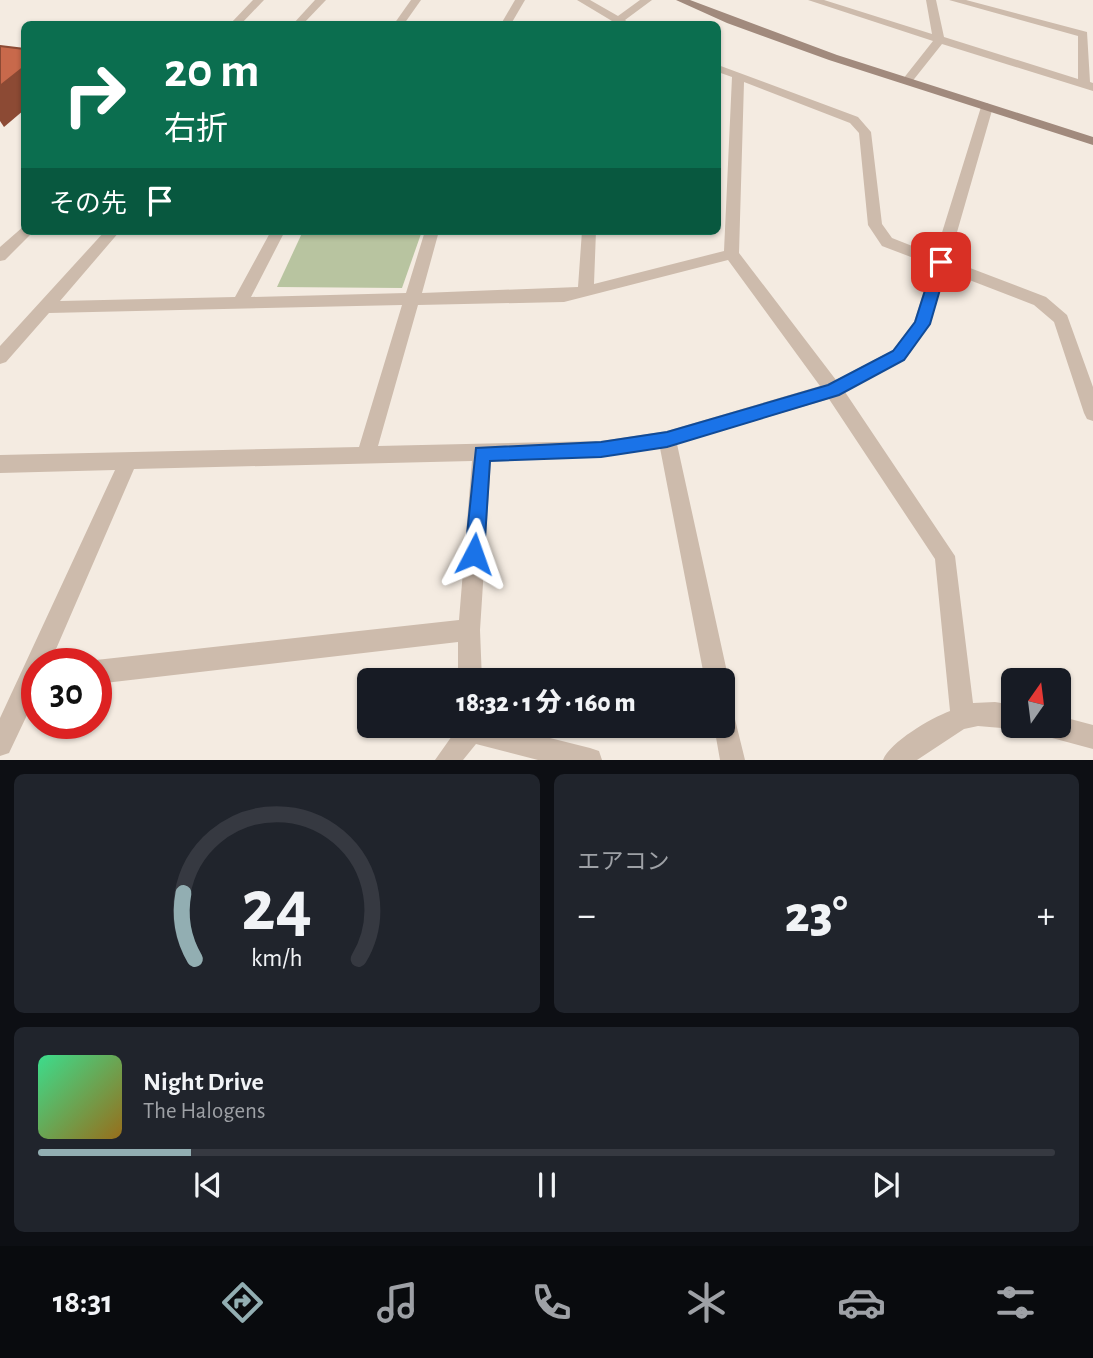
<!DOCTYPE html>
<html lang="ja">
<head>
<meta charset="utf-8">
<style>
  :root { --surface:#171b24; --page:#20242c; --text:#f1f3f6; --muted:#9ea1a6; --line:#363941; --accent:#92aeb2 }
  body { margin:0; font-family:"Alegreya Sans","Noto Sans JP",sans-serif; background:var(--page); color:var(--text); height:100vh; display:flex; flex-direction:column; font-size:26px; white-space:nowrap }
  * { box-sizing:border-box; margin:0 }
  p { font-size:23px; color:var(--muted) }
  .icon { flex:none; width:38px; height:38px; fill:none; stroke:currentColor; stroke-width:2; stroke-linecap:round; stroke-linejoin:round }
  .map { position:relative; height:760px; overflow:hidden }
  .drawer { display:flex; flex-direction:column; gap:14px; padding:14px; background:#0d0f14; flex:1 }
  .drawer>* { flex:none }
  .banner { position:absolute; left:21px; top:21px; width:700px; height:214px; border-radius:10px; box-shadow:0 2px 5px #0004; background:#0b6e4f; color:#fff; overflow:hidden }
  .needle { width:46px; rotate:14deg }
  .buttons { position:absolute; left:1001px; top:668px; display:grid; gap:14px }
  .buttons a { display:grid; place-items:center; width:70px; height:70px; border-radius:10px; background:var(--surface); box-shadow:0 2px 5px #0004; font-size:35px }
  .speed { position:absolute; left:21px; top:648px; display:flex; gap:14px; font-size:35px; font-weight:700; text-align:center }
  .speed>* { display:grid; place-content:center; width:91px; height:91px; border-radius:50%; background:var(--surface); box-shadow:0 2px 5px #0004; line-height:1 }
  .speed .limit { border:10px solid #d22; background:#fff; color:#111 }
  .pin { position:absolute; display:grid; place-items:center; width:60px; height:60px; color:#fff; margin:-30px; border-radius:14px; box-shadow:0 4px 10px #0006 }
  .me { position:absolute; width:77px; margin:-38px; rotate:4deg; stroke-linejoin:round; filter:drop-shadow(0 0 5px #0008) }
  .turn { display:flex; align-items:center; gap:24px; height:147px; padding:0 28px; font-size:32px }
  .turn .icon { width:91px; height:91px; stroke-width:2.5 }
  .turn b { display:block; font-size:49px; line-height:60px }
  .then { display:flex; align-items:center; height:66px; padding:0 28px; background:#0003; gap:14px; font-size:26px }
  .big { font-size:52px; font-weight:800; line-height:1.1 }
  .drawer .card { flex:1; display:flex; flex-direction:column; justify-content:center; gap:10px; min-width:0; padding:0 24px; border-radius:10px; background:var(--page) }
  .drawer .dial { align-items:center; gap:0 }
  .dial svg { height:182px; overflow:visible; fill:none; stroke:var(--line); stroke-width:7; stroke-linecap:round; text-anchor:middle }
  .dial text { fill:var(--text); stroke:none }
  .song { display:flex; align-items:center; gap:21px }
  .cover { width:84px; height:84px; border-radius:10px; background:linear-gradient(135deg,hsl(150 70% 55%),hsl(40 70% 35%)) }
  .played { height:7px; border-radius:4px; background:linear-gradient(90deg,var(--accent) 15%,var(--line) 15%) }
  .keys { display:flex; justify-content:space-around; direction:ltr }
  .heat { display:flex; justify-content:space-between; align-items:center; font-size:38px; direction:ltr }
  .drawer .tiles { flex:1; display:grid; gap:14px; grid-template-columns:1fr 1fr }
  .card:last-child { grid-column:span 2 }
  .trip { position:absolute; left:357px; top:668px; width:378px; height:70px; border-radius:10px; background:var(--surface); box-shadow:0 2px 5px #0004; font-weight:800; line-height:70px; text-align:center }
  .tab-bar { display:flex; height:112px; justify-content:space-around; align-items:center; background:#090b0e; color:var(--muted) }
  .tab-bar .icon { width:49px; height:49px }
  .tab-bar .current { color:var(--accent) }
  .tab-bar b { font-size:32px; color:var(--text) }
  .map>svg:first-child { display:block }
  .green { fill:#b8c4a0 }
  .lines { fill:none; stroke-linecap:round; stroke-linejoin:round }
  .street { fill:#cdbbac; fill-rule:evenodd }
  .secondary { fill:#a18a7d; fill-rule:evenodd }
  .shaded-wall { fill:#8c4a34 }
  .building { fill:#c8694b; stroke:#8c4a34; stroke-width:2 }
  .route { fill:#1a73e8; stroke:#114b97; stroke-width:2 }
</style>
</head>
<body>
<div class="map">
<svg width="1093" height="760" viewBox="0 0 1093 760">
  <rect width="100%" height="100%" fill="#f4ebe1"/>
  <polygon class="green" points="303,231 422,231 402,288 277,287"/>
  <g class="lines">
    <g class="street">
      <polygon points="253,0 264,0 241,24 230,24"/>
      <polygon points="315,0 326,0 303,24 293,24"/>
      <polygon points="411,0 421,0 404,24 394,24"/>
      <polygon points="515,0 525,0 511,24 501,24"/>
      <polygon points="577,0 590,0 618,16 640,0 652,0 625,20 630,24 611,24 612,21"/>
      <polygon points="808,0 824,0 932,34 926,0 936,0 944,37 1078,79 1078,36 949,0 966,0 1087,32 1090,82 1093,83 1093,91 942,44 911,83 903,83 903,79 933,41"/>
      <path d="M718,65L858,117L871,132L882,224L892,238L935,255L981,107L987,103L993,107L949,260L1046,297L1067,315L1093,387V421L1087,419L1084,413L1054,322L1034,305L946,271L930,324L905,360L845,392L955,556L973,703L995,702L1013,705V726H1020L1013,729L978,726L964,729L917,760H883C890,742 931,718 950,711L935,559L829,399L677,444L729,681L725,689L723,690V681H705L660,448L601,457L491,460L480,630L482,681H458V642L96,684V663H89L96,660L459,620L472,461L134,469L50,663H37V694L9,753L0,756V718L115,470L0,473V455L359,447L402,305L49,313L6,362L0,364V346L105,231H120L60,301L235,297L271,231H285L251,297L406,293L425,231H439L422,293L578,287L582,231H596L594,284L724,251L732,77L718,72ZM744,82L850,123L859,133L868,225L882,246L932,265L914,322L893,350L836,380L739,253ZM728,260L820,386L667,431L601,441L378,446L418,305L564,302Z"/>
      <polygon points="24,226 24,231 32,231 30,235 5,260 0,261 0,247"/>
      <polygon points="723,699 731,703 745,760 720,760 714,726 723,726"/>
      <polygon points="1059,716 1093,725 1093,749 1041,735 1038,726 1059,726"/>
      <polygon points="459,726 502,726 590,748 599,751 602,760 538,760 476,744 463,760 435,760"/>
    </g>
    <polygon class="secondary" points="676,0 690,0 837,55 1093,137 1093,145 829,60 727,23"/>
  </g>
  <polygon class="shaded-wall" points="24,67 24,110 4,127 0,121 0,86"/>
  <polygon class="building" points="0,46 24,49 24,67 0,86"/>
  <polygon class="route" points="941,257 948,262 930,324 904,360 839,395 667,447 601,457 490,461 484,554 481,561 474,564 468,561 465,554 476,448 601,442 667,432 828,385 893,351 915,322 934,262"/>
</svg>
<div class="buttons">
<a><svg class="needle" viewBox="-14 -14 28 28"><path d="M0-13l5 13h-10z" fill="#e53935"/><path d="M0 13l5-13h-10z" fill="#9ea1a6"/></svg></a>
</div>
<div class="speed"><div class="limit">30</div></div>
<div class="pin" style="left:941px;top:262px;background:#d93025"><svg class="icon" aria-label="arrive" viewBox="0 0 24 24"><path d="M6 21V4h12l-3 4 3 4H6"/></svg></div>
<svg class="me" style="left:474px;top:554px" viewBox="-20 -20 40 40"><path d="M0-17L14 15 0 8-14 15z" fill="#1a73e8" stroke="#fff" stroke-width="4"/></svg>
<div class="trip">18:32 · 1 分 · 160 m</div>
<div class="banner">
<div class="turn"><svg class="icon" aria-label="right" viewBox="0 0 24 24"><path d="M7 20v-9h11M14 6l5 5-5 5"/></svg><div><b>20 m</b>右折</div></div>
<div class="then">その先<svg class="icon" aria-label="arrive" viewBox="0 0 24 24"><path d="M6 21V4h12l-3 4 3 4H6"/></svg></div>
</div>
</div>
<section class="drawer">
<div class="tiles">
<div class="card dial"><svg viewBox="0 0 100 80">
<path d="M14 69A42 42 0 1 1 86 69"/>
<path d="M14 69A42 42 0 0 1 9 40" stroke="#92aeb2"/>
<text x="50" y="56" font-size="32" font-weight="700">24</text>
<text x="50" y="72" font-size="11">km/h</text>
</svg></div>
<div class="card"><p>エアコン</p>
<div class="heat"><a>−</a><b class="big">23°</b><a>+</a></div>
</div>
<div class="card">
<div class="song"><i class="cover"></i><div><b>Night Drive</b><p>The Halogens</p></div></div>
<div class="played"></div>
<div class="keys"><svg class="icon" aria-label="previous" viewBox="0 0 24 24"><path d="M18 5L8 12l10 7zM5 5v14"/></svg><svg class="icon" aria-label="pause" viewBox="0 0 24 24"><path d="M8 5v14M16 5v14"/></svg><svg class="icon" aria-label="next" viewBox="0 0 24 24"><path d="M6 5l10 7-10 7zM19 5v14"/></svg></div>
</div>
</div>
</section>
<nav class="tab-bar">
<b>18:31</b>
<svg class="icon current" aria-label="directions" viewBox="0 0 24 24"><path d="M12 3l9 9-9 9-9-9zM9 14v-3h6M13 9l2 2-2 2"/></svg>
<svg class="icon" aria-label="music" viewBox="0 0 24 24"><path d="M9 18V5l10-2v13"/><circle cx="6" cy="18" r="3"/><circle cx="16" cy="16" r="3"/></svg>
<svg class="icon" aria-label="phone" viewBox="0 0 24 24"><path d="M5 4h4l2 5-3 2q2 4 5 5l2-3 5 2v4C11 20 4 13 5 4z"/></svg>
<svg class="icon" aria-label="climate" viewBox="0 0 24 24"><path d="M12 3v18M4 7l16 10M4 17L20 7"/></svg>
<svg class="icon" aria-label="car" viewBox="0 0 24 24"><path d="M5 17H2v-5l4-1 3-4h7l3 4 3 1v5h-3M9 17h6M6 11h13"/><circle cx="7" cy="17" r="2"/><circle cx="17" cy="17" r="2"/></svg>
<svg class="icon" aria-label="filters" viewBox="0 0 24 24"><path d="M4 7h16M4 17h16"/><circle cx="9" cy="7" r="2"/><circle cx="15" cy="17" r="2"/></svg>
</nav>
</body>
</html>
